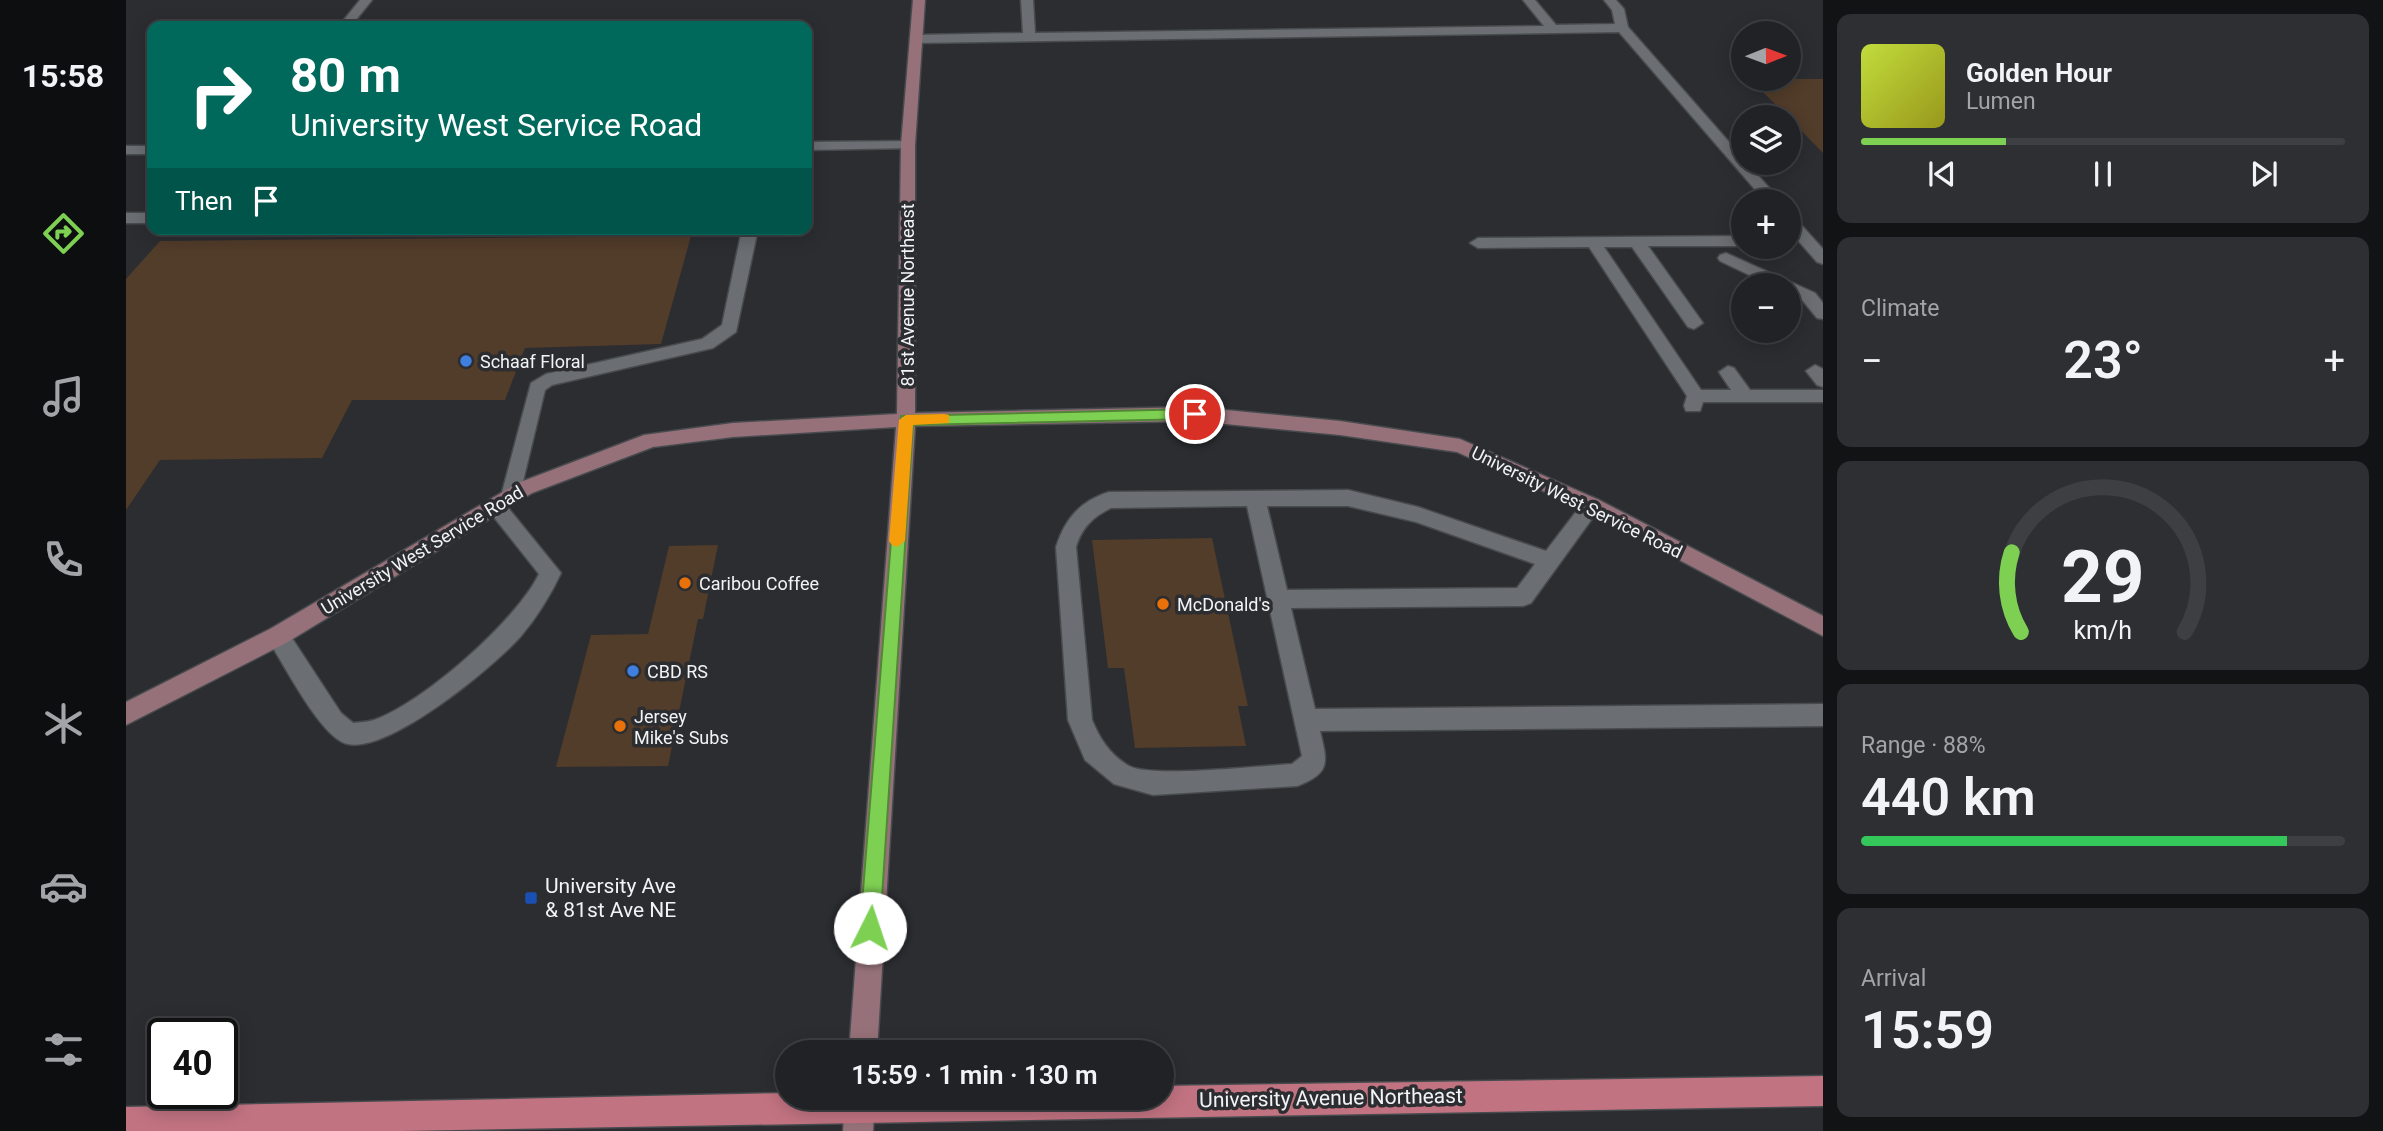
<!DOCTYPE html>
<html lang="en">
<head>
<meta charset="utf-8">
<style>
  :root { --surface:#202225; --page:#2d2f32; --text:#f1f3f6; --muted:#a2a4a7; --line:#3d3f42; --accent:#7ed053 }
  body { margin:0; font-family:Roboto,sans-serif; background:var(--page); color:var(--text); height:100vh; display:flex; flex-direction:column; font-size:26px; white-space:nowrap }
  * { box-sizing:border-box; margin:0 }
  p { font-size:23px; color:var(--muted) }
  .icon { flex:none; width:38px; height:38px; fill:none; stroke:currentColor; stroke-width:2; stroke-linecap:round; stroke-linejoin:round }
  .map { position:relative; flex:1; overflow:hidden }
  .sheet { display:flex; flex-direction:column; gap:14px; padding:14px; background:#121314; width:560px }
  .sheet>* { flex:none }
  .banner { position:absolute; left:21px; top:21px; width:665px; height:214px; border-radius:14px; box-shadow:0 4px 18px #0003,0 0 0 2px var(--line); background:#00695c; color:#fff; overflow:hidden }
  .needle { width:46px; rotate:89deg }
  .controls { position:absolute; left:1605px; top:21px; display:grid; gap:14px }
  .controls a { display:grid; place-items:center; width:70px; height:70px; border-radius:50%; background:var(--surface); box-shadow:0 4px 18px #0003,0 0 0 2px var(--line); font-size:35px }
  .speed { position:absolute; left:21px; top:1018px; display:flex; gap:14px; font-size:35px; font-weight:700; text-align:center }
  .speed>* { display:grid; place-content:center; width:91px; height:91px; border-radius:50%; background:var(--surface); box-shadow:0 4px 18px #0003,0 0 0 2px var(--line); line-height:1 }
  .speed .limit { border:4px solid #111; border-radius:10px; background:#fff; color:#111 }
  .pin { position:absolute; display:grid; place-items:center; width:60px; height:60px; color:#fff; margin:-30px; border:4px solid #fff; border-radius:50%; box-shadow:0 2px 7px #0007 }
  .me { position:absolute; width:77px; margin:-38px; rotate:4deg; stroke-linejoin:round; filter:drop-shadow(0 0 5px #0008) }
  .turn { display:flex; align-items:center; gap:24px; height:147px; padding:0 28px; font-size:32px }
  .turn .icon { width:91px; height:91px; stroke-width:2.5 }
  .turn b { display:block; font-size:49px; line-height:60px }
  .then { display:flex; align-items:center; height:66px; padding:0 28px; background:#0003; gap:14px; font-size:26px }
  .big { font-size:52px; font-weight:600; line-height:1.1 }
  .sheet .tile { flex:1; display:flex; flex-direction:column; justify-content:center; gap:10px; min-width:0; padding:0 24px; border-radius:14px; background:var(--page) }
  .sheet .dial { align-items:center; gap:0 }
  .dial svg { height:182px; overflow:visible; fill:none; stroke:var(--line); stroke-width:7; stroke-linecap:round; text-anchor:middle }
  .dial text { fill:var(--text); stroke:none }
  .song { display:flex; align-items:center; gap:21px }
  .cover { width:84px; height:84px; border-radius:10px; background:linear-gradient(135deg,hsl(70 70% 55%),hsl(60 70% 35%)) }
  .played { height:7px; border-radius:4px; background:linear-gradient(90deg,var(--accent) 30%,var(--line) 30%) }
  .keys { display:flex; justify-content:space-around; direction:ltr }
  .heat { display:flex; justify-content:space-between; align-items:center; font-size:38px; direction:ltr }
  .charge { height:10px; border-radius:5px; background:linear-gradient(90deg,#34c759 88%,var(--line) 0) }
  .trip { position:absolute; left:649px; top:1040px; width:399px; height:70px; border-radius:35px; background:var(--surface); box-shadow:0 4px 18px #0003,0 0 0 2px var(--line); font-weight:600; line-height:70px; text-align:center }
  main { display:flex; flex:1; min-height:0 }
  .dock { display:flex; flex-direction:column; width:126px; justify-content:space-around; align-items:center; background:#0d0e0f; color:var(--muted) }
  .dock .icon { width:49px; height:49px }
  .dock .on { color:var(--accent) }
  .dock b { font-size:32px; color:var(--text) }
  .map>svg:first-child { display:block }
  .building { fill:#523c2a }
  .lines { fill:none; stroke-linecap:round; stroke-linejoin:round }
  .lane-casing { stroke:#484b4e; stroke-width:3 }
  .street-casing { stroke:#484b4e; stroke-width:3 }
  .secondary-casing { stroke:#484b4e; stroke-width:3 }
  .primary-casing { stroke:#484b4e; stroke-width:3 }
  .lane { fill:#6b6e72; fill-rule:evenodd }
  .street { fill:#6b6e72; fill-rule:evenodd }
  .secondary { fill:#96717a; fill-rule:evenodd }
  .primary { fill:#c27382; fill-rule:evenodd }
  .route { fill:#7ed053; stroke:#528736; stroke-width:2 }
  .slow { fill:#f59e0b }
  .shop-dot { fill:#3f7fe0; stroke:#2b2d31; stroke-width:2.5 }
  .food-dot { fill:#e8710a; stroke:#2b2d31; stroke-width:2.5 }
  .transit-dot { fill:#1a4fb4; stroke:#2b2d31; stroke-width:2.5 }
  .labels { text-anchor:middle; dominant-baseline:central; stroke-width:7; stroke-linejoin:round; paint-order:stroke }
  .street-label { font-size:18px; fill:#f1f3f5; stroke:#2b2d31 }
  .poi-label { font-size:18px; fill:#f1f3f5; stroke:#2b2d31; text-anchor:start }
  .near-poi-label { font-size:21px; fill:#f1f3f5; stroke:#2b2d31; text-anchor:start }
  .near-street-label { font-size:21px; fill:#f1f3f5; stroke:#2b2d31 }
</style>
</head>
<body>
<main>
<nav class="dock">
<b>15:58</b>
<svg class="icon on" aria-label="directions" viewBox="0 0 24 24"><path d="M12 3l9 9-9 9-9-9zM9 14v-3h6M13 9l2 2-2 2"/></svg>
<svg class="icon" aria-label="music" viewBox="0 0 24 24"><path d="M9 18V5l10-2v13"/><circle cx="6" cy="18" r="3"/><circle cx="16" cy="16" r="3"/></svg>
<svg class="icon" aria-label="phone" viewBox="0 0 24 24"><path d="M5 4h4l2 5-3 2q2 4 5 5l2-3 5 2v4C11 20 4 13 5 4z"/></svg>
<svg class="icon" aria-label="climate" viewBox="0 0 24 24"><path d="M12 3v18M4 7l16 10M4 17L20 7"/></svg>
<svg class="icon" aria-label="car" viewBox="0 0 24 24"><path d="M5 17H2v-5l4-1 3-4h7l3 4 3 1v5h-3M9 17h6M6 11h13"/><circle cx="7" cy="17" r="2"/><circle cx="17" cy="17" r="2"/></svg>
<svg class="icon" aria-label="filters" viewBox="0 0 24 24"><path d="M4 7h16M4 17h16"/><circle cx="9" cy="7" r="2"/><circle cx="15" cy="17" r="2"/></svg>
</nav>
<div class="map">
<svg width="1697" height="1131" viewBox="0 0 1697 1131">
  <rect width="100%" height="100%" fill="#2b2d31"/>
  <g class="building">
    <polygon points="1624,79 1697,79 1697,153 1662,117"/>
    <polygon points="565,236 535,344 399,348 379,400 226,400 196,458 34,460 0,510 0,279 34,241"/>
    <polygon points="1086,538 1122,706 1112,706 1120,746 1009,748 998,668 982,668 966,540"/>
    <polygon points="592,545 577,619 572,619 542,766 430,767 465,635 522,634 543,546"/>
  </g>
  <g class="lines">
    <g class="lane-casing">
      <g id="lane">
        <polygon points="234,0 246,0 225,26 213,26"/>
        <polygon points="895,0 907,0 909,33 1418,26 1397,0 1409,0 1430,25 1489,24 1486,10 1478,0 1490,0 1498,9 1502,27 1617,158 1617,163 1621,163 1655,201 1639,201 1493,32 790,43 784,39 790,35 897,33"/>
        <rect x="0" y="213" width="26" height="10"/>
        <polygon points="1662,215 1667,216 1697,249 1697,264 1691,262 1662,229"/>
        <path d="M616,229H632L610,332L587,348L426,385L419,390L393,498L390,503L379,504L435,573C424,596 411,617 395,636C370,665 254,762 216,742C191,729 160,668 144,643L141,636L144,629L152,627L160,629L215,713L227,723C234,722 242,722 248,720C297,703 391,620 413,574L359,506L362,501L374,500L405,383L420,374L576,339L596,325Z"/>
        <polygon points="1617,236 1617,246 1522,246 1577,323 1568,329 1562,327 1506,247 1478,247 1575,390 1605,390 1593,372 1602,366 1608,368 1624,390 1697,390 1697,402 1577,402 1574,411 1560,411 1558,406 1561,396 1463,247 1352,248 1344,243 1352,238"/>
        <polygon points="1600,253 1689,293 1697,303 1697,319 1691,318 1677,301 1662,294 1662,285 1644,285 1594,261 1592,258 1594,255"/>
        <polygon points="1689,365 1697,369 1697,387 1691,385 1680,371"/>
        <path d="M1222,490L1292,507L1420,551L1459,500L1466,497L1473,500L1476,505L1405,603L1397,606L1165,608L1189,709L1697,704V726L1194,731C1201,761 1206,773 1171,786L1027,795L988,784L959,760L942,720L930,547C939,519 954,501 983,492ZM1121,506L1176,756L1166,764C1134,766 1026,778 1003,766C984,755 974,739 966,720L950,547C956,527 967,517 985,508ZM1141,506H1222L1290,522L1409,564L1391,588L1161,590Z"/>
      </g>
    </g>
    <g class="street-casing">
      <g id="street">
        <polygon points="782,141 789,145 787,148 681,150 681,142"/>
        <rect x="0" y="146" width="26" height="8"/>
      </g>
    </g>
    <g class="secondary-casing">
      <g id="secondary">
        <polygon points="787,0 799,0 789,145 789,413 1069,407 1214,421 1334,439 1473,500 1697,616 1697,636 1459,510 1331,452 1214,435 1069,421 789,426 751,1052 723,1052 770,427 607,437 527,447 406,493 160,643 0,725 0,702 144,629 392,483 518,435 607,423 771,414 775,145"/>
        <polygon points="719,1097 749,1097 747,1131 717,1131"/>
      </g>
    </g>
    <g class="primary-casing">
      <polygon id="primary" points="1697,1076 1697,1106 275,1131 0,1131 0,1107 662,1093 662,1097 1036,1097 1036,1086"/>
    </g>
    <use href="#lane" class="lane"/>
    <use href="#street" class="street"/>
    <use href="#secondary" class="secondary"/>
    <use href="#primary" class="primary"/>
  </g>
  <polygon class="route" points="1069,409 1076,414 1069,419 787,425 754,928 751,935 744,938 737,935 734,928 775,416"/>
  <polygon class="slow" points="818,414 823,415 823,423 787,425 779,541 771,547 766,545 763,541 773,420 780,415"/>
  <g class="shop-dot">
    <circle cx="340" cy="361" r="7"/>
    <circle cx="507" cy="671" r="7"/>
  </g>
  <g class="food-dot">
    <circle cx="559" cy="583" r="7"/>
    <circle cx="1037" cy="604" r="7"/>
    <circle cx="494" cy="726" r="7"/>
  </g>
  <rect class="transit-dot" x="398" y="891" width="14" height="14" rx="3.5"/>
  <g class="labels">
    <g class="street-label">
      <text transform="translate(781 295) rotate(-90)">81st Avenue Northeast</text>
      <text transform="translate(1451 502) rotate(26)">University West Service Road</text>
      <text transform="translate(296 550) rotate(-31)">University West Service Road</text>
    </g>
    <g class="poi-label">
      <text x="354" y="361">Schaaf Floral</text>
      <text x="573" y="583">Caribou Coffee</text>
      <text x="1051" y="604">McDonald's</text>
      <text x="521" y="671">CBD RS</text>
      <text x="508" y="716">Jersey<tspan x="508" dy="21">Mike's Subs</tspan></text>
    </g>
    <g class="near-poi-label">
      <text x="419" y="886">University Ave<tspan x="419" dy="24">&amp; 81st Ave NE</tspan></text>
    </g>
    <g class="near-street-label">
      <text transform="translate(1205 1098) rotate(-1)">University Avenue Northeast</text>
    </g>
  </g>
</svg>
<div class="controls">
<a><svg class="needle" viewBox="-14 -14 28 28"><path d="M0-13l5 13h-10z" fill="#e53935"/><path d="M0 13l5-13h-10z" fill="#a2a4a7"/></svg></a>
<a><svg class="icon" aria-label="layers" viewBox="0 0 24 24"><path d="M12 4l9 5-9 5-9-5zM3 14l9 5 9-5"/></svg></a>
<a>+</a>
<a>−</a>
</div>
<div class="speed"><div class="limit">40</div></div>
<div class="pin" style="left:1069px;top:414px;background:#d93025"><svg class="icon" aria-label="arrive" viewBox="0 0 24 24"><path d="M6 21V4h12l-3 4 3 4H6"/></svg></div>
<svg class="me" style="left:744px;top:928px" viewBox="-20 -20 40 40"><circle r="19" fill="#fff"/><path d="M0-13L10 11 0 6-10 11z" fill="#7ed053"/></svg>
<div class="trip">15:59 · 1 min · 130 m</div>
<div class="banner">
<div class="turn"><svg class="icon" aria-label="right" viewBox="0 0 24 24"><path d="M7 20v-9h11M14 6l5 5-5 5"/></svg><div><b>80 m</b>University West Service Road</div></div>
<div class="then">Then<svg class="icon" aria-label="arrive" viewBox="0 0 24 24"><path d="M6 21V4h12l-3 4 3 4H6"/></svg></div>
</div>
</div>
<section class="sheet">
<div class="tile">
<div class="song"><i class="cover"></i><div><b>Golden Hour</b><p>Lumen</p></div></div>
<div class="played"></div>
<div class="keys"><svg class="icon" aria-label="previous" viewBox="0 0 24 24"><path d="M18 5L8 12l10 7zM5 5v14"/></svg><svg class="icon" aria-label="pause" viewBox="0 0 24 24"><path d="M8 5v14M16 5v14"/></svg><svg class="icon" aria-label="next" viewBox="0 0 24 24"><path d="M6 5l10 7-10 7zM19 5v14"/></svg></div>
</div>
<div class="tile"><p>Climate</p>
<div class="heat"><a>−</a><b class="big">23°</b><a>+</a></div>
</div>
<div class="tile dial"><svg viewBox="0 0 100 80">
<path d="M14 69A42 42 0 1 1 86 69"/>
<path d="M14 69A42 42 0 0 1 10 34" stroke="#7ed053"/>
<text x="50" y="56" font-size="32" font-weight="700">29</text>
<text x="50" y="72" font-size="11">km/h</text>
</svg></div>
<div class="tile"><p>Range · 88%</p><b class="big">440 km</b><div class="charge"></div></div>
<div class="tile"><p>Arrival</p><b class="big">15:59</b></div>
</section>
</main>
</body>
</html>
